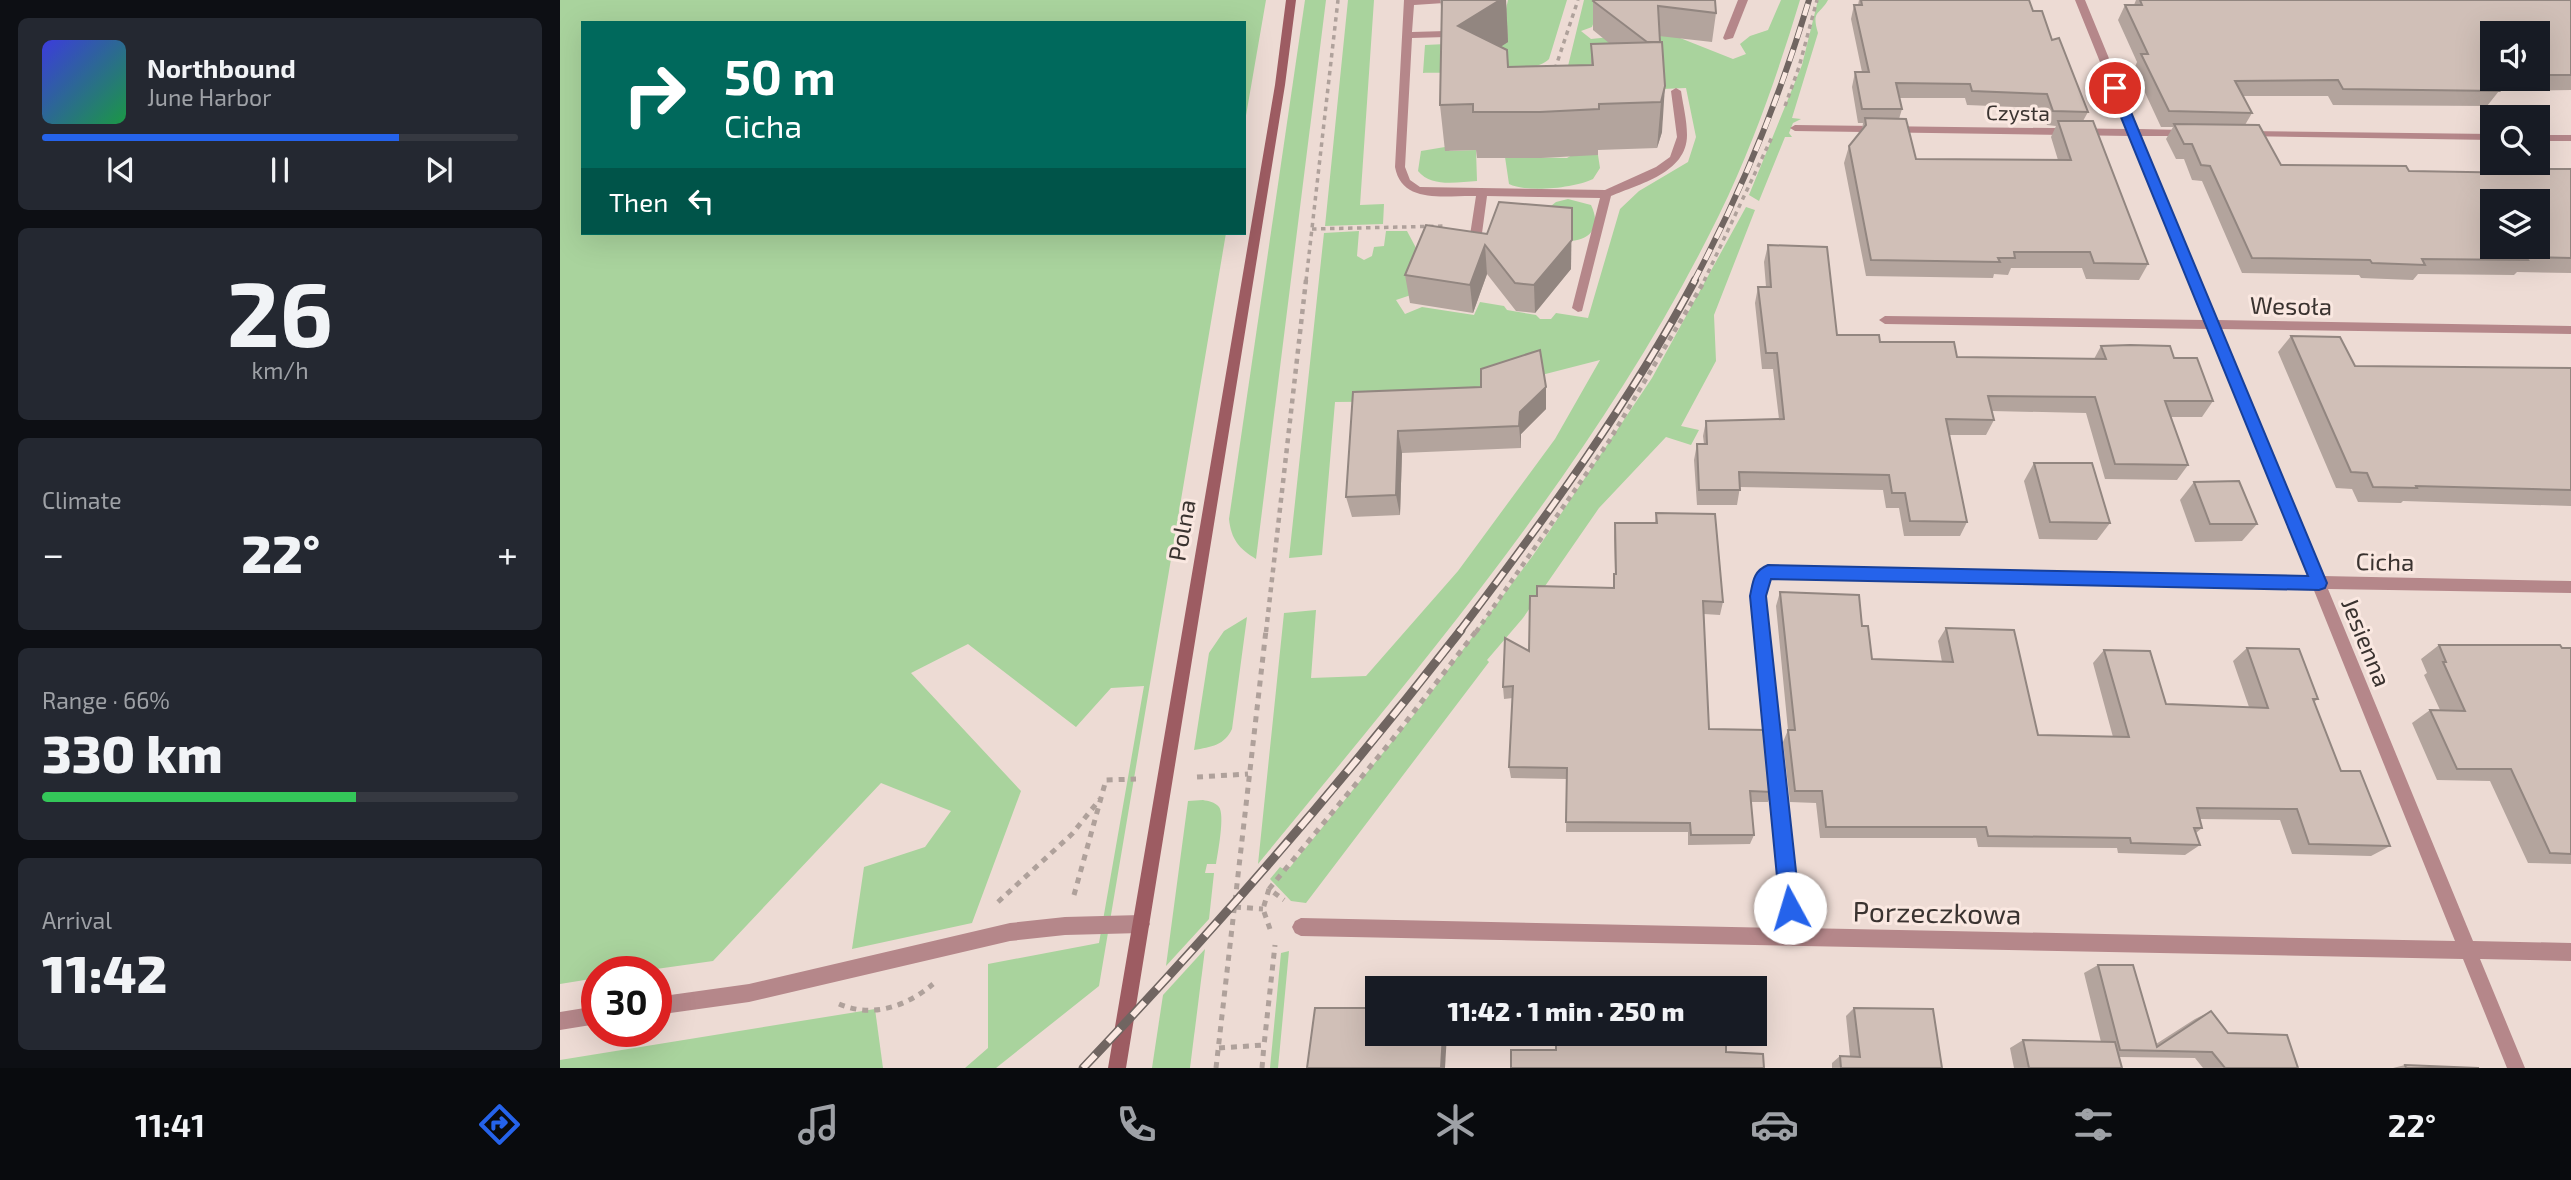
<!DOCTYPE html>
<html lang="en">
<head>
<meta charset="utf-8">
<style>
  :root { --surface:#171b24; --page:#242831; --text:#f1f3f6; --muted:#9ea1a6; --line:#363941; --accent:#2563eb }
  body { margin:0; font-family:"Exo 2",sans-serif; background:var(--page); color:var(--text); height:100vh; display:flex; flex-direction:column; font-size:26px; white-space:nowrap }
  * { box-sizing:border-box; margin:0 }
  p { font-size:23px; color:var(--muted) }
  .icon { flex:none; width:38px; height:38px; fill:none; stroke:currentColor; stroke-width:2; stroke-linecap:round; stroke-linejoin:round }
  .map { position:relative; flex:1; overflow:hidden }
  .details { display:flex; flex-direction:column; gap:18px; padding:18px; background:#0d0f14; width:560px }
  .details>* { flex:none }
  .banner { position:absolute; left:21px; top:21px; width:665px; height:214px; border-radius:0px; box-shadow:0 7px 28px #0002; background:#00695c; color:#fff; overflow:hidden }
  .fabs { position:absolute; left:1920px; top:21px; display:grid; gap:14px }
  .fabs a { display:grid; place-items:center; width:70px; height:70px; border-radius:0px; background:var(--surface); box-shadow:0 7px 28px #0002; font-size:35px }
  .speed { position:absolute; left:21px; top:956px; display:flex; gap:14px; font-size:35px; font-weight:700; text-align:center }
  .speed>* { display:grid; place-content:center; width:91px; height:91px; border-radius:50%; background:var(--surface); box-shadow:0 7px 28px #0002; line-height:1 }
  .speed .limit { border:10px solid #d22; background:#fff; color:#111 }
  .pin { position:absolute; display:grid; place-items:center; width:60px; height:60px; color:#fff; margin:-30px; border:4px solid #fff; border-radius:50%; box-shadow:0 2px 7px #0007 }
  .me { position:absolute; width:77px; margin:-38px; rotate:354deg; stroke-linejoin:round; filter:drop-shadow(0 0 5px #0008) }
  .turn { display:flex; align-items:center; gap:24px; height:147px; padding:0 28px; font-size:32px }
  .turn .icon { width:91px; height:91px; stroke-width:2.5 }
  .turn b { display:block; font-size:49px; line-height:60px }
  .then { display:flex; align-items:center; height:66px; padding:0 28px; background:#0003; gap:14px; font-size:26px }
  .big { font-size:52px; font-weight:800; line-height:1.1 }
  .details .widget { flex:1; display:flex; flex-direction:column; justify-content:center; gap:10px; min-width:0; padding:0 24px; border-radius:10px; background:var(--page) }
  .details .dial { align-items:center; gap:0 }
  .dial b { font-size:91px; line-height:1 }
  .song { display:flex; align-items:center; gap:21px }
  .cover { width:84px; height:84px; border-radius:10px; background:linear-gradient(135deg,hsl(240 70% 55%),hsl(140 70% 35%)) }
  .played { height:7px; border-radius:4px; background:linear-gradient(90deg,var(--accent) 75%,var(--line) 75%) }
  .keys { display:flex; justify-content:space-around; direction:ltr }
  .heat { display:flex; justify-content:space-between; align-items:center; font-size:38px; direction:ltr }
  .charge { height:10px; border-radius:5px; background:linear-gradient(90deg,#34c759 66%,var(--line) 0) }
  .trip { position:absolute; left:805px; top:976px; width:402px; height:70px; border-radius:0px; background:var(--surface); box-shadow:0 7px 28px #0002; font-weight:800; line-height:70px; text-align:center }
  .tab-bar { display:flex; height:112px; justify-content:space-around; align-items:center; background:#090b0e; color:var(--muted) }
  .tab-bar .icon { width:49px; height:49px }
  .tab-bar .active { color:var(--accent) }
  .tab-bar b { font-size:32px; color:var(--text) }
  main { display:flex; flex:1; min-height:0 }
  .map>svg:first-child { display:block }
  .green { fill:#a9d39d }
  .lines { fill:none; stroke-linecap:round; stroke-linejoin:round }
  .path-far2 { stroke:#afa19b; stroke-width:3.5; stroke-dasharray:4.5 4.5; stroke-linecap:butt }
  .path-far1 { stroke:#afa19b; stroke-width:4.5; stroke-dasharray:5 5; stroke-linecap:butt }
  .path { stroke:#afa19b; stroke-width:5; stroke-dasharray:6 6; stroke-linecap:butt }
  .street { fill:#b5878a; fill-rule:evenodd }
  .secondary { fill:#9d5c62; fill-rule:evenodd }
  .rail-far2-casing { stroke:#706561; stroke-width:6 }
  .rail-far1-casing { stroke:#706561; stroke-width:8 }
  .rail-casing { stroke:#706561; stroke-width:9 }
  .rail-far2 { stroke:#fae8e1; stroke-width:4.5; stroke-dasharray:12; stroke-linecap:butt }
  .rail-far1 { stroke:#fae8e1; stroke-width:5; stroke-dasharray:15; stroke-linecap:butt }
  .rail { stroke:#fae8e1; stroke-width:6; stroke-dasharray:18; stroke-linecap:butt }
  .wall { fill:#b3a49d; fill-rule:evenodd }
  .shaded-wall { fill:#928680 }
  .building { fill:#d0bfb7; stroke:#928680; stroke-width:2; fill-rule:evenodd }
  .route { fill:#2563eb; stroke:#184099; stroke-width:2 }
  .labels { text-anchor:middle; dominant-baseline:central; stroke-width:6; stroke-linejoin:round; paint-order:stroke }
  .far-street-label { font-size:21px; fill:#3a3330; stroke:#fae8e1 }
  .street-label { font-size:24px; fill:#3a3330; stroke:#fae8e1 }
  .near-street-label { font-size:28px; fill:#3a3330; stroke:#fae8e1 }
</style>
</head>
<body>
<main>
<section class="details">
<div class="widget">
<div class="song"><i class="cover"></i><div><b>Northbound</b><p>June Harbor</p></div></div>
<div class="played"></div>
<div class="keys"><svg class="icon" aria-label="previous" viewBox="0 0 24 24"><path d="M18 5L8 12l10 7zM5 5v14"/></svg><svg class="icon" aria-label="pause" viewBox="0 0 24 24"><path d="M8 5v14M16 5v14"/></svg><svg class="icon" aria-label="next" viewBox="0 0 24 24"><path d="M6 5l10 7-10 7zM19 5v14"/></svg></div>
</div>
<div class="widget dial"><b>26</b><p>km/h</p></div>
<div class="widget"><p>Climate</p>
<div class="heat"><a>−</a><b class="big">22°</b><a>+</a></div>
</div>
<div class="widget"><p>Range · 66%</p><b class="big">330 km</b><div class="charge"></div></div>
<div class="widget"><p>Arrival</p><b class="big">11:42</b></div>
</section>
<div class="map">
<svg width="2011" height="1068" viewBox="0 0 2011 1068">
  <rect width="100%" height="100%" fill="#eddbd4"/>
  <g class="green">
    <polygon points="0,0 706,0 684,127 684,23 23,23 23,233 666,233 539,986 436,1068 405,1068 428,1048 428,964 539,943 584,686 551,688 516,727 408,644 351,673 461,791 412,923 292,949 304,867 365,847 391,811 321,783 153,961 82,971 37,971 37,978 0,984"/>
    <path d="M745,0H766L696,559C679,549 671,539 669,519Z"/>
    <polygon points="788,0 814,0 800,205 824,204 823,224 765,226"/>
    <path d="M948,0H1007L989,59C972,77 890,72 863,73L865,45L886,44L946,9Z"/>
    <path d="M1024,0H1035L1040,5L1032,27L1021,31L1031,39L1089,33L1115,36L1173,59L1186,54L1180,44L1190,36L1208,30L1221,0H1240C1218,73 1193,145 1160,213C1043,453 866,659 698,864L724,613L756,610L751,678L806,676L898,571L995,439L1040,360L880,401L775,402L762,555L729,558L764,233L799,231L797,256L804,260L812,256L814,247L824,246L826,231H847L864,263L851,295L836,300L845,314L862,307L914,315L920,302L944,306L947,310L976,315L980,319H991L996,313L1028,318L1060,209L1079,191L1128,162L1136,137L1126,88L1102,89L1008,66Z"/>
    <path d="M1258,0H1268C1260,15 1251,10 1258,33L1232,118L1241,119L1233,123L1229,133L1232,137H1225L1199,201L1189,195L1242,65Z"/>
    <path d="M885,147L890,151L916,150L917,181C898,182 872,188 858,171L861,151Z"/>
    <path d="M1012,155H1038L1040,168L1033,179C1015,188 967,193 949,184L945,157L1007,158Z"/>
    <path d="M1008,199L1031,205C1041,226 1032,239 1011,241L986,210L996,202Z"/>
    <polygon points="1186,207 1195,210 1154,315 1156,361 1121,426 1139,430 1131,445 1106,437 1039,508 963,618 927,660 929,662 746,903 731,901 710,879 720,867 727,871 862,705 974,554 1092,378"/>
    <path d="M687,617L672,729C665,745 651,747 634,750L649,653L664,631Z"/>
    <path d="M643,800C648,801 655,802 659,807C665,815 658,852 656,864H647L645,873H654L649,919L606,966L628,801Z"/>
    <polygon points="645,949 630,1068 592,1068 603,995"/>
    <polygon points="729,951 718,1068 710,1068 721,953"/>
    <polygon points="315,1009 323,1068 0,1068 0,1060"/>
  </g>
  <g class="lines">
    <g class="path-far2">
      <polyline points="995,69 1018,0"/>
      <polyline points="1225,106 1239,67 1257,0"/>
      <polyline points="752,229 887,226"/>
      <polyline points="746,281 778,0"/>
      <polyline points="1144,281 1212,137"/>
    </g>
    <g class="path-far1">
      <polyline points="706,632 746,280"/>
      <polyline points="916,632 1049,441 1145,280"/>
    </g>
    <g class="path">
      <polyline points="637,777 688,774"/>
      <polyline points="709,889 828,745 917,630"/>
      <polyline points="514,895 546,780 576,779"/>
      <polyline points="438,902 512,834 540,799"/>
      <polyline points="675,907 703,909"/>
      <polyline points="710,929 703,909 709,889 724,900"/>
      <path d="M279,1004C312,1018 346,1007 373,984"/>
      <polyline points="659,1048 704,1045 715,945"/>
      <polyline points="656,1068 706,630"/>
      <polyline points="702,1068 704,1045"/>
    </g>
    <g class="street">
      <path d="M844,0H889L884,3L854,5L852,32L886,31L891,34L886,37L852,38L845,167L850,180L860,187L1045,190L1096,167L1110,157L1117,137L1111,91L1116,88L1121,91C1123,105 1127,120 1127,135C1127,173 1079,184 1051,196L1022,311L1018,312L1012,308L1040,198L927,196L920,248L914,252L908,248L916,196C886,195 842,205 835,167Z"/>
      <polygon points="1178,0 1188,0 1173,38 1165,40 1163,38"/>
      <path d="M1515,0H1525L1578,129L1626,130L1631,133L1626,136H1581L1657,320L2011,326V334L1661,329L1762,576L2011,581V593L1768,589L1913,941L2011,943V961L1920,959L1965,1068H1947L1903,959L741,936L735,933L732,927L735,921L741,918L1223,928L1191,596C1194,582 1193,571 1208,566L1748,576L1648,329L1325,324L1319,320L1325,316L1645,320L1570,136L1235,131L1230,128L1235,125L1567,129ZM1210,578L1753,588L1895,941L1241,928L1205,596Z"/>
      <polygon points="1685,131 1932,134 1932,140 1681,136 1681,132"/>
      <rect x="1978" y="135" width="33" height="6"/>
      <polygon points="581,915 587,918 590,924 587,930 581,933 505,935 450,941 189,1002 96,1015 96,997 189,984 450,923 505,917"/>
      <polygon points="37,1006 37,1024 0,1030 0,1012"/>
    </g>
    <polygon class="secondary" points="726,0 736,0 725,85 566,1068 548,1068 715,85"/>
    <g class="rail-far2-casing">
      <path id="rail-far2" d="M1134,281C1183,189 1219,100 1249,0"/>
    </g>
    <g class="rail-far1-casing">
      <path id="rail-far1" d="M899,632C984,520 1069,404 1135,280"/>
    </g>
    <g class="rail-casing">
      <path id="rail" d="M523,1068C656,928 782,783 901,630"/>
    </g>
    <use href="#rail-far2" class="rail-far2"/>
    <use href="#rail-far1" class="rail-far1"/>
    <use href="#rail" class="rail"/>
  </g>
  <g class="wall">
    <polygon points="880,0 946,0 948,42 940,47 948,67 1031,65 1031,44 1049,43 1033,30 1033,1 1155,0 1156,13 1152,42 1099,36 1102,132 1097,148 1038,150 1038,155 981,158 917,158 916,150 885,151 880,105 882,12"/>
    <path d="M1299,0H1469L1473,11L1492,40L1528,112L1523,121L1588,264L1579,280L1526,279L1522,268H1451L1448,275L1434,274L1433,278L1306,276L1284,163L1289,146L1302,130L1303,123H1298L1292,87L1295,72H1302L1291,19L1294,5H1298ZM1339,98H1405L1407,105L1481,108L1487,125L1496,126L1491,137L1498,160L1356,159L1339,119L1342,109Z"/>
    <path d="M1576,0H2011V90L1939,91L1927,106L1773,105L1768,96H1683L1692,113L1685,125L1721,165L1849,171L1959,173L1962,169H2011V273L1957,272L1954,275L1858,274L1853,280L1801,278L1799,275L1682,273L1642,181L1632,180L1624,159H1616L1606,139L1613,127H1601L1574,69L1577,62L1558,20L1565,5H1574ZM1932,33H1978V79H1932Z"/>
    <polygon points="866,225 1011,269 975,313 956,311 927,274 913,313 850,303 845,275"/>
    <polygon points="1208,245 1277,335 1397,357 1534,359 1541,346 1614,358 1653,401 1642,417 1610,417 1628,465 1617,480 1545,479 1526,413 1432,411 1434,420 1426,435 1389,435 1407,522 1400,536 1344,536 1339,508 1326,508 1323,490 1180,487 1177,505 1137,505 1134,460 1137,444 1144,444 1143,436 1146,421 1219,419 1213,369 1202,369 1195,303 1198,287 1206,287 1204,262"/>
    <polygon points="1731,336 1795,366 2011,368 2011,506 1843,501 1841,503 1798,502 1792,489 1776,488 1718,352"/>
    <polygon points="793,392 986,409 961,434 961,448 842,453 840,515 792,517 786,497"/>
    <polygon points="1474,463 1550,523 1537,540 1479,539 1464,481"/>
    <polygon points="1634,482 1697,524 1682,541 1635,542 1620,500"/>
    <polygon points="1096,513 1163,602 1160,615 1144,614 1149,729 1212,792 1208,802 1191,802 1194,835 1190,844 1128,845 1128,832 1006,832 1007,779 951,778 949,767 953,698 944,699 943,687 969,651 1053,588 1054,574 1055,574 1054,537 1055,523 1095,523"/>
    <polygon points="1220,592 1302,626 1312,659 1382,662 1378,641 1386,628 1478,735 1553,737 1533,663 1544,650 1606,704 1689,707 1673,661 1687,648 1758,699 1754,702 1781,771 1830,846 1811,856 1732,854 1720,820 1640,819 1642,828 1636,833 1640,845 1625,855 1558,853 1557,848 1418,847 1416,838 1260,838 1256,803 1230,802 1223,742 1228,730 1216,606"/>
    <polygon points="1879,645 2011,648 2011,864 1968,863 1930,781 1877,780 1852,723 1870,710 1880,710 1864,675 1867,673 1861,659"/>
    <polygon points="1538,965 1596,1044 1635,1019 1651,1011 1668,1033 1738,1068 1643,1068 1635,1058 1559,1057 1562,1068 1454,1068 1450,1048 1463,1040 1541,1042 1524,973"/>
    <polygon points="1294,1008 1382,1068 1272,1068 1272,1063 1280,1056 1290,1056 1286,1016"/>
    <polygon points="1845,1065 1919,1068 1833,1068"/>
  </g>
  <g class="shaded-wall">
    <polygon points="940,0 946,0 948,42 902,72 898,26"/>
    <polygon points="1105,86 1102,132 1097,148 1101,102"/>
    <polygon points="1012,208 1011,269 975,313 974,285"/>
    <polygon points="925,245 927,274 913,313 910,285"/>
    <polygon points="986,387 986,409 961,434 961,448 959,426 960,412"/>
    <polygon points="838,431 842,453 840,515 836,495"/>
    <polygon points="883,1034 887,1034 885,1068 881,1068"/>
  </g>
  <g class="building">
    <polygon points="882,0 940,0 898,26 947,50 948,67 1033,65 1031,44 1102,42 1105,86 1101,102 1039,104 1039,109 980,112 913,112 913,104 880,105"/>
    <polygon points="1034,0 1155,0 1156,13 1098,6 1100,42 1087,42 1033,1"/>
    <polygon points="1301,0 1469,0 1473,11 1482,11 1492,40 1499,38 1528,112 1493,111 1487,94 1412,91 1410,84 1336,83 1342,109 1302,109 1295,72 1309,72 1294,5 1302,5"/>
    <polygon points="1580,0 2011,0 2011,75 1978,75 1978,33 1932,33 1932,76 1928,76 1939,91 1783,89 1778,80 1675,81 1692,113 1609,111 1581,54 1588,54 1565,5 1582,5"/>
    <polygon points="1305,118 1346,119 1356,159 1511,160 1498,121 1533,121 1588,264 1534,263 1530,252 1454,252 1455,258 1438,258 1440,262 1311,260 1289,146 1306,125"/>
    <path d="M1614,124L1699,125L1721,165L1846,166L1849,171L1965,173L1962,169H2011V258L1966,257L1968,260L1862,259L1865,265L1812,263L1810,260L1692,258L1650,166L1641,165L1632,144H1624ZM1932,201H1978V247H1932Z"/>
    <polygon points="939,202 1012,208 1012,240 974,285 955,283 925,245 910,285 845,275 866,225 927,234"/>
    <polygon points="1208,245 1267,247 1277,335 1319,335 1320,342 1394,342 1397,357 1546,359 1541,346 1570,345 1610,346 1614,358 1637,358 1653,401 1605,401 1628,465 1555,464 1535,397 1428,396 1434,420 1386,419 1407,522 1350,521 1345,493 1332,493 1329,475 1179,472 1180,490 1139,490 1137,444 1147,444 1146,421 1224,419 1217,353 1206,353 1198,287 1211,287"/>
    <polygon points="1731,336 1780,337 1795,366 2011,368 2011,490 1856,486 1857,488 1813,487 1807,473 1791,472"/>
    <polygon points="980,350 986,387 960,412 959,426 838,431 836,495 786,497 793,392 921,387 921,369"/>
    <polygon points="1474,463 1532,463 1550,523 1490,522"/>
    <polygon points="1679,481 1697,524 1650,524 1634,482"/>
    <polygon points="1096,513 1155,514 1163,602 1143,601 1149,729 1206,730 1212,792 1190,791 1194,835 1131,835 1130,823 1006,822 1007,768 949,767 953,686 943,687 945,638 969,651 970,596 977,596 977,586 1054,588 1054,574 1056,574 1055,523 1097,523"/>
    <polygon points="1220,592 1299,595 1302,626 1308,626 1312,659 1393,662 1386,628 1454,630 1478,735 1569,737 1544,650 1590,651 1606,704 1708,708 1687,648 1739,649 1758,699 1753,699 1781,771 1800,771 1830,846 1749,844 1737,809 1637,808 1642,828 1634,828 1640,845 1571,843 1570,838 1428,836 1426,827 1266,827 1262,791 1235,791 1228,730 1235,730"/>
    <polygon points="1879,645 2000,645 2002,648 2011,648 2011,854 1990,853 1951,769 1897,769 1870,710 1905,711 1883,662 1886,662"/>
    <polygon points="1538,965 1573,965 1597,1047 1651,1011 1668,1033 1727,1035 1738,1068 1665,1068 1652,1052 1560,1050"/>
    <polygon points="755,1008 817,1008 817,1034 883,1034 881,1068 747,1068"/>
    <polygon points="1294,1008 1373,1009 1382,1068 1281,1068 1280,1056 1300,1057"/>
    <polygon points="996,1034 1166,1034 1166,1052 1203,1054 1204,1068 951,1068 951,1050 996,1050"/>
    <polygon points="1463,1040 1555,1042 1562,1068 1469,1068"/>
    <polygon points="1845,1065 1918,1068 1919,1068 1846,1068"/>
  </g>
  <path class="route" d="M1555,85L1561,88L1767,583L1765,588L1759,590L1211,579L1206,596L1240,908L1237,915L1230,918L1223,915L1220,908L1190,596C1193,582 1193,571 1208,565L1748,576L1549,88Z"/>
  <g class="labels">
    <g class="far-street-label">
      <text transform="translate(1458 112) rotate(1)">Czysta</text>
    </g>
    <g class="street-label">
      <text transform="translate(1731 305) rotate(1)">Wesoła</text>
      <text transform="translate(621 530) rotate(-80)">Polna</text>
      <text transform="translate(1825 561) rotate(1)">Cicha</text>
      <text transform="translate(1807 642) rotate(68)">Jesienna</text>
    </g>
    <g class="near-street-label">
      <text transform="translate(1377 912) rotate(1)">Porzeczkowa</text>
    </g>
  </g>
</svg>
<div class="fabs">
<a><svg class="icon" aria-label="sound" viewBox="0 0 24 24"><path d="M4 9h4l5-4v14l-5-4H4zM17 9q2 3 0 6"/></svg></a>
<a><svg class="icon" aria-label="search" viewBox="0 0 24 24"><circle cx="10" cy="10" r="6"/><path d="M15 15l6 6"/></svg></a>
<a><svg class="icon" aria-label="layers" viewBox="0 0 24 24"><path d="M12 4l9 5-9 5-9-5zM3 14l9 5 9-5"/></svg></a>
</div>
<div class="speed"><div class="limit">30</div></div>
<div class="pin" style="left:1555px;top:88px;background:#d93025"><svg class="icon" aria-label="arrive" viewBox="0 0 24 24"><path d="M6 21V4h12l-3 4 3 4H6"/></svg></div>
<svg class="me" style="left:1230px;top:908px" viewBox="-20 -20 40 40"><circle r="19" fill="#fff"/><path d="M0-13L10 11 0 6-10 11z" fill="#2563eb"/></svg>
<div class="trip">11:42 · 1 min · 250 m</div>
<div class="banner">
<div class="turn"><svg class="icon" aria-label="right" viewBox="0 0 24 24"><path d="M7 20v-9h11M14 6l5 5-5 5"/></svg><div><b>50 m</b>Cicha</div></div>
<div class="then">Then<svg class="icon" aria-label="left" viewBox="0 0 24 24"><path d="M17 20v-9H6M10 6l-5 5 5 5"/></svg></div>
</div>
</div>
</main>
<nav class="tab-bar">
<b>11:41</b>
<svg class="icon active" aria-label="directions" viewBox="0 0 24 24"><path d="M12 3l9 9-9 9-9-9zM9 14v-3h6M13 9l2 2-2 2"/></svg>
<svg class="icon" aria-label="music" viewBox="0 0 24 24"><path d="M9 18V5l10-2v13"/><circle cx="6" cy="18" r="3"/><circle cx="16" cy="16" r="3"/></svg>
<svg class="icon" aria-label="phone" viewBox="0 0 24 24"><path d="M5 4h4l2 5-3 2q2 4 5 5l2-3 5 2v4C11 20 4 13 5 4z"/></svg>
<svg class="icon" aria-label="climate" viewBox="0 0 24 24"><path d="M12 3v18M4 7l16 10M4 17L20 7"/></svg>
<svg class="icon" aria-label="car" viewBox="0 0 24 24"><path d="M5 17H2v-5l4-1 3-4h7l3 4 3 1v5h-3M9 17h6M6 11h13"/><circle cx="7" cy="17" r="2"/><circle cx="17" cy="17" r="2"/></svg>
<svg class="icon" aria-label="filters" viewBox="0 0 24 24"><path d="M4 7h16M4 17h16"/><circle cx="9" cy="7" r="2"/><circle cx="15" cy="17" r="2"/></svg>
<b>22°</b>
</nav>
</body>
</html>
